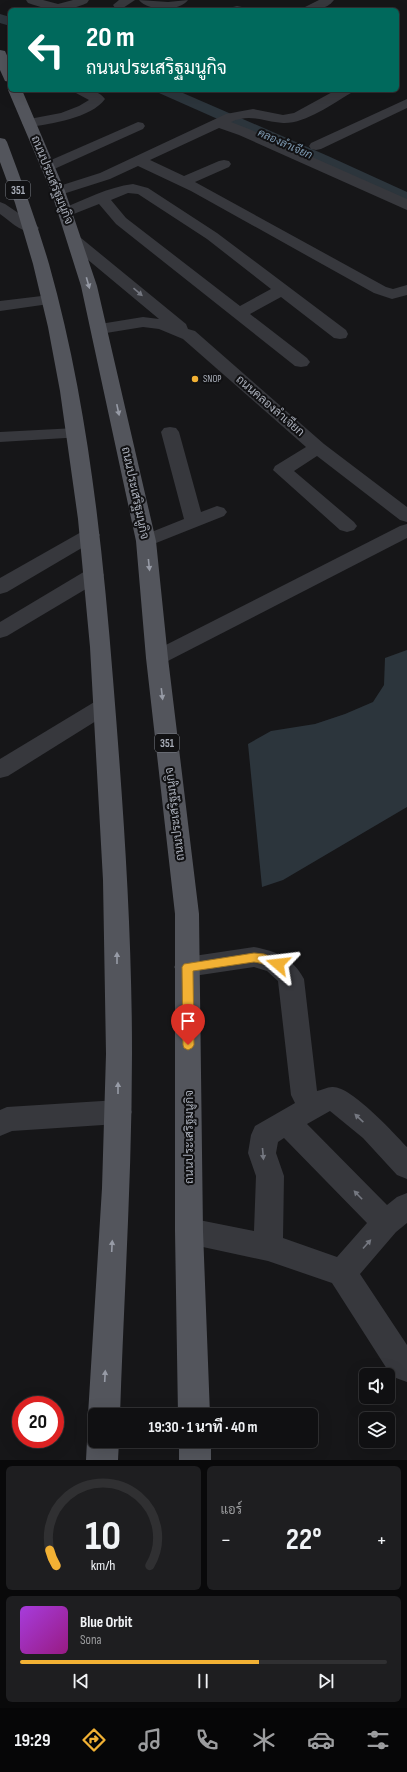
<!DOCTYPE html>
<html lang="th">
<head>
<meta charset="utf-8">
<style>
  :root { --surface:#101012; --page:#1e1e20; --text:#f1f3f6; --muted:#9c9d9f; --line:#303032; --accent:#f2b134 }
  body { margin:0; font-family:"Sofia Sans Condensed",Sarabun,sans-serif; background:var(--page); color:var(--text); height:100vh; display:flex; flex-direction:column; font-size:15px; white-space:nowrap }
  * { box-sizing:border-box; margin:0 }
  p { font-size:13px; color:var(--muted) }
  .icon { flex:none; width:22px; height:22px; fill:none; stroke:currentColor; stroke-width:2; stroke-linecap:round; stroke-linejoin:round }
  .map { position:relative; height:1460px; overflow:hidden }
  .drawer { display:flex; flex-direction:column; gap:6px; padding:6px; background:#09090a; flex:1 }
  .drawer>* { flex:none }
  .top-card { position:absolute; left:8px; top:8px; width:391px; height:84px; border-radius:6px; box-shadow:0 4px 16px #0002,0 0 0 1px var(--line); background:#00695c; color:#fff; overflow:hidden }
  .buttons { position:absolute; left:359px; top:1368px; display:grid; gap:8px }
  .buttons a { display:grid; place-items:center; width:36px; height:36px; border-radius:6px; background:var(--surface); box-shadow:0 4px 16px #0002,0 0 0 1px var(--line); font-size:20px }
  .speed { position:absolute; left:12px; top:1396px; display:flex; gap:8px; font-size:20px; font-weight:700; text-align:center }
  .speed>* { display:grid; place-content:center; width:52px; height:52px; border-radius:50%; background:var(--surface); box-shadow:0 4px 16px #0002,0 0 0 1px var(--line); line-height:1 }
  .speed .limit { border:6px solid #d22; background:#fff; color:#111 }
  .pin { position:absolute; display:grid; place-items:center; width:34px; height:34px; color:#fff; margin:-41px -17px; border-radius:50% 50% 50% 0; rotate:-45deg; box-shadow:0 0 4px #0007 }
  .pin .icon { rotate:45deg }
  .me { position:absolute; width:44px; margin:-22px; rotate:287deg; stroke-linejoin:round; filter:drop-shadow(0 0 3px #0008) }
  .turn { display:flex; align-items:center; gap:14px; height:84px; padding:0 12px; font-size:18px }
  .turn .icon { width:52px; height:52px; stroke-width:2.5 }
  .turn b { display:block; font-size:28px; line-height:34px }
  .big { font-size:30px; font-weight:700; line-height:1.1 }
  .drawer .card { flex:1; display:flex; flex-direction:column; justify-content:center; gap:6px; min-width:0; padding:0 14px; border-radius:6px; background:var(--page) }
  .drawer .dial { align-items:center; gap:0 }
  .dial svg { height:104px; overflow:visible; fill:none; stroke:var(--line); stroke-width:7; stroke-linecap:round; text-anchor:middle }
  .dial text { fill:var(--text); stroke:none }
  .song { display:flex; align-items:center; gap:12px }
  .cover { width:48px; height:48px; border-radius:6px; background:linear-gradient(135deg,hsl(280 70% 55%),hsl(310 70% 35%)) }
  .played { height:4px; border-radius:2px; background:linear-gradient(90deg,var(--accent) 65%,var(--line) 65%) }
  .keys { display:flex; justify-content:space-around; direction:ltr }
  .heat { display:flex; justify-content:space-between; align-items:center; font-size:22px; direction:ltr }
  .drawer .tiles { flex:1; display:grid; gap:6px; grid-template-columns:1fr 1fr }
  .card:last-child { grid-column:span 2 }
  .trip { position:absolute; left:88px; top:1408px; width:230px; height:40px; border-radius:6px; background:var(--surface); box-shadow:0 4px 16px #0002,0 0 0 1px var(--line); font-weight:700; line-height:40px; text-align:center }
  .tabs { display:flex; height:64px; justify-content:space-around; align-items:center; background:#060607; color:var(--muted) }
  .tabs .icon { width:28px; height:28px }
  .tabs .on { color:var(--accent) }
  .tabs b { font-size:18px; color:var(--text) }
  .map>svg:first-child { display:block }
  .water { fill:#2c353c }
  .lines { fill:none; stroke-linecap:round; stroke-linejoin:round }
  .canal { fill:#2c353c; fill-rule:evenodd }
  .minor { fill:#37383d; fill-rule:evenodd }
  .major { fill:#53555c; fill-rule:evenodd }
  .oneway { fill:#979ba6 }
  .oneway2 { fill:#757881 }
  .route { fill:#f2b134; stroke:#9d7322 }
  .poi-dot { fill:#f2b134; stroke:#111113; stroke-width:1.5 }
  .labels { text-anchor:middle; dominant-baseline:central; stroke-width:4; stroke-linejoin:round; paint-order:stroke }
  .far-poi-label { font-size:10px; fill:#a8adb8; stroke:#111113; text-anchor:start }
  .far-water-label { font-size:11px; font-style:italic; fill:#7f9bb3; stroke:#111113 }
  .shield { fill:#111113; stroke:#7b7e86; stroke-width:1 }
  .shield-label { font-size:11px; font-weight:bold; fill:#a8adb8 }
  .street-label { font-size:12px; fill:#a8adb8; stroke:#111113 }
</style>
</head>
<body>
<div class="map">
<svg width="407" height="1460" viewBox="0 0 407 1460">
  <rect width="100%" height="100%" fill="#161618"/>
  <polygon class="water" points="407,650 407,807 283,880 262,887 248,744 271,731 315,724 345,714 373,702 384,685 385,658"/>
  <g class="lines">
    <g class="canal">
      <polygon points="0,14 10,17 10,26 0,23"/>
      <polygon points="157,90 176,90 328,156 407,192 407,203 159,93"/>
    </g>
    <g class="minor">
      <path d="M26,0H43L58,4L73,0H89L87,3C64,13 51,11 28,3Z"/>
      <polygon points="119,0 135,0 123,8 115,8 113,5"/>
      <path d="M139,0L168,2L188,0C180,12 147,11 139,0Z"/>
      <path d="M319,0H334C327,10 314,10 303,10L305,7Z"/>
      <polygon points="237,6 242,7 244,10 231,10 233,7"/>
      <path d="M74,90C85,90 98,89 105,99C91,118 51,124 29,127L24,126L22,123L24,120L61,113L79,106L89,100L76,93Z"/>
      <path d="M336,90H353L351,93C332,104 305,124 283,123C263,122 251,113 231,122L249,129L407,199V210L239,135L219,128L150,160L184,176L219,161L224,160L229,161L231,164L229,167L195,182L386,287L393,289L407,285V295L392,299L374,293L191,191L138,166L110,179L63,194L58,195L53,194L51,191L53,188L100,173L226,114L253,109L283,115L294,113Z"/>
      <polygon points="407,99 407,108 321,149 316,150 311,149 309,146 311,143"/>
      <polygon points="138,122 143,123 145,126 143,129 52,170 47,171 42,170 40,167 42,164"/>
      <path d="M133,184L148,188L217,233L346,330L348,334L346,338L340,339L334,338L281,297L250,314L307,358L310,362L307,366L301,367L295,366L116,224L99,204L66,217L61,215L58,212L61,209C84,200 108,187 133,184ZM128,193L138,194L207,239L271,289L240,306L126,218L111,200Z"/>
      <path d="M0,202L5,204L36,225L39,228L36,231C23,235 10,221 0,214Z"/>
      <polygon points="75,236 81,238 186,324 188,329 195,331 324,444 407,507 407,522 400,520 317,456 294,471 354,522 357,526 354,530 347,532 340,530 273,470 275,466 306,447 183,339 159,329 143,327 100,334 94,333 92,329 94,325 100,324 143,317 159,319 69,244 67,241 69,238"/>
      <polygon points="50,295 56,297 58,300 56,303 0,311 0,301"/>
      <polygon points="170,427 176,428 179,432 201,512 217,506 224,508 227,512 224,516 146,547 139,545 136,541 139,537 184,519 161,432 164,428"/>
      <polygon points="76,428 82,429 85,433 82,437 0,442 0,432"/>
      <polygon points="407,524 407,538 164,663 157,665 150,663 146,658 150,653 400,526"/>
      <polygon points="90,529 97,531 100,535 97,539 7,592 0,594 0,578 83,531"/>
      <polygon points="94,568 101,570 104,575 101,580 7,636 0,638 0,622 87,570"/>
      <polygon points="104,698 112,701 115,706 112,711 8,776 0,778 0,759 96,701"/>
      <path d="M254,947C276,951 293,958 304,979L317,1091C322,1090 327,1087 332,1087C350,1085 394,1133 407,1147V1179L397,1175L363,1138L330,1111L307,1124L387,1205L397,1197L407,1193V1223L396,1232L360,1274L407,1345V1382L396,1378L387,1369L332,1283L268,1261L189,1244L179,1240L175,1231L179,1222L189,1218L254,1231L256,1176L248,1153L251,1135L255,1126L295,1103L291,1095L278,981L267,971L254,967L187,977L178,974L174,967L178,960L187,957ZM284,1138L367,1223L337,1257L283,1238L284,1176L276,1153L278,1142Z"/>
      <polygon points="118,1100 128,1104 132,1112 128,1120 118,1124 12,1131 0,1136 0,1110 7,1107"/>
    </g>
    <g class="major">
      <polygon points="0,50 5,51 10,62 10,82 5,81 0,70"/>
      <polygon points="10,87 10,90 22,90 65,191 97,286 156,541 168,658 199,914 203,1231 210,1415 178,1415 175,1231 175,914 146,658 136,541 81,286 51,191 8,90"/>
      <path d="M0,138L5,139L7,142C22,182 37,223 49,264C87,399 102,540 113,679C123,803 132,928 132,1053C132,1174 124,1294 120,1415H95V1427L93,1426L88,1415L102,1188L106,1054L103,880L90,647L78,519L60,391L48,327L33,264L15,203L0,162Z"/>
      <polygon points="95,1429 95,1441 119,1441 118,1460 86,1460 87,1441 92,1430"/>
      <rect x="179" y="1441" width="32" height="19"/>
    </g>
  </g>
  <defs><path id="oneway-solid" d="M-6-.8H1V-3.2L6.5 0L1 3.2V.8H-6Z"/></defs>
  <g class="oneway">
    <use href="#oneway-solid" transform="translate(88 283) rotate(74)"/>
    <use href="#oneway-solid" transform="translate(118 410) rotate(78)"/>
    <use href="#oneway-solid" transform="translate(149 565) rotate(84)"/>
    <use href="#oneway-solid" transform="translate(162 694) rotate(83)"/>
    <use href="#oneway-solid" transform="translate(117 958) rotate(-90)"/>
    <use href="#oneway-solid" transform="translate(118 1088) rotate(-90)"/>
    <use href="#oneway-solid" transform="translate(112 1246) rotate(-87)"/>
    <use href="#oneway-solid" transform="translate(105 1376) rotate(-87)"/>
  </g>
  <g class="oneway2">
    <use href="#oneway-solid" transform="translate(138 292) rotate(41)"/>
    <use href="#oneway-solid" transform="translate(359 1118) rotate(-137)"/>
    <use href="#oneway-solid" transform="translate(263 1154) rotate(85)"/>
    <use href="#oneway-solid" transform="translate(358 1195) rotate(-134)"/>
    <use href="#oneway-solid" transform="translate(367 1244) rotate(-48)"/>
  </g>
  <path class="route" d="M254,953L264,954L282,961L283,964L282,967C274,969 263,963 254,962L193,971L194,1045L192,1048L188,1050L184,1048L183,1045L182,967L184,964Z"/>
  <circle class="poi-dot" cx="195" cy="379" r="4"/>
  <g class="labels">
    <g class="far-poi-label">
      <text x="203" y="379">SNOP</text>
    </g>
    <g class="far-water-label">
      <text transform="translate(285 144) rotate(24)">คลองลำเจียก</text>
    </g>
    <g class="shield">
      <rect x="6" y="181" width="24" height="18" rx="3"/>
      <rect x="155" y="734" width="24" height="18" rx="3"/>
    </g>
    <g class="shield-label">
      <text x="18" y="190">351</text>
      <text x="167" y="743">351</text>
    </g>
    <g class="street-label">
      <text transform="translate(52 180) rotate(68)">ถนนประเสริฐมนูกิจ</text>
      <text transform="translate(270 406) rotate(41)">ถนนคลองลำเจียก</text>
      <text transform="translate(135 493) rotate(78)">ถนนประเสริฐมนูกิจ</text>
      <text transform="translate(175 814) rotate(-97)">ถนนประเสริฐมนูกิจ</text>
      <text transform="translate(189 1137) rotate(-90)">ถนนประเสริฐมนูกิจ</text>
    </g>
  </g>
</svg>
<div class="buttons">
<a><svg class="icon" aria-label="sound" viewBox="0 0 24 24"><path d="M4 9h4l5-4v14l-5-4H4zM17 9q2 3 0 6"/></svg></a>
<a><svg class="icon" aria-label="layers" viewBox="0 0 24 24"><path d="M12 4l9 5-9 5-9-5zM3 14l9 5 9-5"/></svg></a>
</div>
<div class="speed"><div class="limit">20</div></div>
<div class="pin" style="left:188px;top:1045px;background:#d93025"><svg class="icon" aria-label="arrive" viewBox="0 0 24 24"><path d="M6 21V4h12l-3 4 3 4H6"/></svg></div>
<svg class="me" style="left:278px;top:964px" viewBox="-20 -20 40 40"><path d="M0-17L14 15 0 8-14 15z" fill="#f2b134" stroke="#fff" stroke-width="4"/></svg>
<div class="trip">19:30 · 1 นาที · 40 m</div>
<div class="top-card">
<div class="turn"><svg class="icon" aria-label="left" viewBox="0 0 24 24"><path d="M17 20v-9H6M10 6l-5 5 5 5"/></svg><div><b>20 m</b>ถนนประเสริฐมนูกิจ</div></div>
</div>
</div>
<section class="drawer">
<div class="tiles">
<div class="card dial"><svg viewBox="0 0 100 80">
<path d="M14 69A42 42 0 1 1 86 69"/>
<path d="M14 69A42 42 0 0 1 9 57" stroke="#f2b134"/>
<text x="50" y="56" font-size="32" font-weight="700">10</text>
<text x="50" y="72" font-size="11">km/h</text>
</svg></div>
<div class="card"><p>แอร์</p>
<div class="heat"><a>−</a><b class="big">22°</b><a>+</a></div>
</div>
<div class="card">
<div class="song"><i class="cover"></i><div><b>Blue Orbit</b><p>Sona</p></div></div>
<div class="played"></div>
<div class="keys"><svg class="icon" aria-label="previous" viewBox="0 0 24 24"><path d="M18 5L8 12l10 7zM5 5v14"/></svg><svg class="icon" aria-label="pause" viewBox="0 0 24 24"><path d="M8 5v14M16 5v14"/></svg><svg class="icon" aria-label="next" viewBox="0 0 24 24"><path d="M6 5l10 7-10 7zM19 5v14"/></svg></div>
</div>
</div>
</section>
<nav class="tabs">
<b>19:29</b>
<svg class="icon on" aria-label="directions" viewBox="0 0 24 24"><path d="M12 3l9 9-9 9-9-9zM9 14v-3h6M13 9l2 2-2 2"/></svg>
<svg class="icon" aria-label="music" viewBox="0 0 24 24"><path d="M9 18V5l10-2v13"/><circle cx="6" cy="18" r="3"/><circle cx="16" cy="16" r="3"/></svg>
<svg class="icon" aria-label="phone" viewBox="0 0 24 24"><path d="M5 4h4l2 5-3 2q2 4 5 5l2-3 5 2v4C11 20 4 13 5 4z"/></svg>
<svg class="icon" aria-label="climate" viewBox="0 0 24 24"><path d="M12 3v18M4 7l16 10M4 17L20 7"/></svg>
<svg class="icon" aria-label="car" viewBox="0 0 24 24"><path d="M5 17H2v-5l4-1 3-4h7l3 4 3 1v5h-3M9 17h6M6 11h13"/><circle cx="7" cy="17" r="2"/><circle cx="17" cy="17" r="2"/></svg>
<svg class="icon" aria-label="filters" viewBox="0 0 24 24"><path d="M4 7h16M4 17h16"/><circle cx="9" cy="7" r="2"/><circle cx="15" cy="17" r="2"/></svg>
</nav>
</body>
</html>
